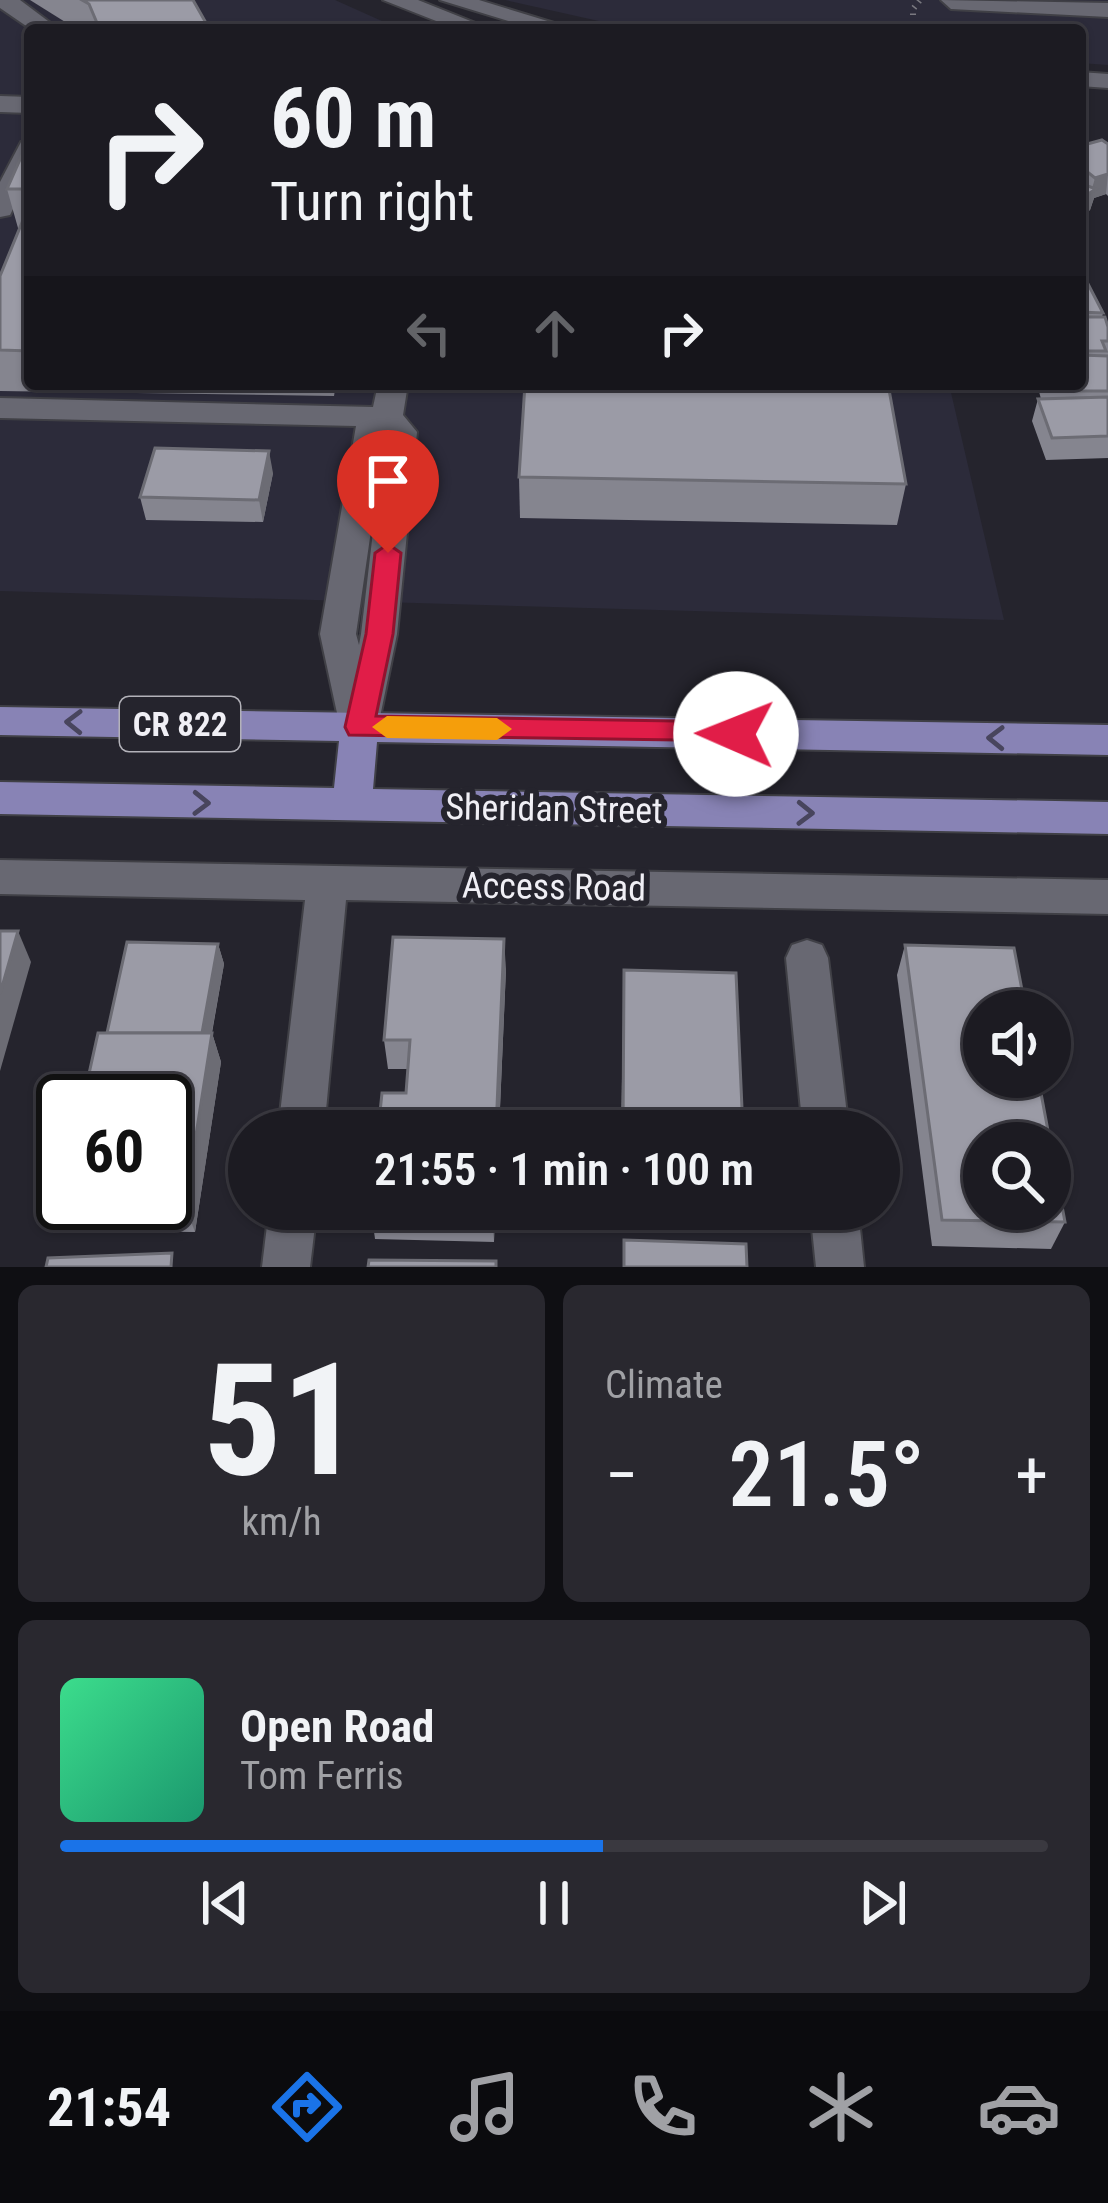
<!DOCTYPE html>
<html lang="en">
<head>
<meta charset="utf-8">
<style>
  :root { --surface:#1c1b22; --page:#29282f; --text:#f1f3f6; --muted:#a0a1a5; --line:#3a3940; --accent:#1a73e8 }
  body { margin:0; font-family:"Roboto Condensed",sans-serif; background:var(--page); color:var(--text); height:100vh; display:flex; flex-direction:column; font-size:45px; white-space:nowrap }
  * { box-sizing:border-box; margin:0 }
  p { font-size:39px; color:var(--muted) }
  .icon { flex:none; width:66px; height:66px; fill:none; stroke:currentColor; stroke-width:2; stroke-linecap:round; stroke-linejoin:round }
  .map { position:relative; height:1267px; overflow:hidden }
  .details { display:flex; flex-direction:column; gap:18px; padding:18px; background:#0f0f13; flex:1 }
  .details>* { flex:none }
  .hud { position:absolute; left:24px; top:24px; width:1062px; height:366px; border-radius:12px; box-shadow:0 3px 9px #0004,0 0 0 3px var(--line); background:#1c1b22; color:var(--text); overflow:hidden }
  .buttons { position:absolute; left:963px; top:990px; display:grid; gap:24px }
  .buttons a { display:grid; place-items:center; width:108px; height:108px; border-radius:50%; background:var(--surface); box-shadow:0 3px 9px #0004,0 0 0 3px var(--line); font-size:60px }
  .speed { position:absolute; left:36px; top:1074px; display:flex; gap:24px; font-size:60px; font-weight:700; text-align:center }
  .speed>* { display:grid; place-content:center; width:156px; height:156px; border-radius:50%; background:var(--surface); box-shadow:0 3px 9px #0004,0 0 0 3px var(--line); line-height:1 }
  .speed .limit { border:6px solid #111; border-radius:18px; background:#fff; color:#111 }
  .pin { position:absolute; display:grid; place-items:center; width:102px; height:102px; color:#fff; margin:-123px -51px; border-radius:50% 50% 50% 0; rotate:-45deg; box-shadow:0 0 12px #0007 }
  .pin .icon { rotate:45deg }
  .me { position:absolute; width:132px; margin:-66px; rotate:271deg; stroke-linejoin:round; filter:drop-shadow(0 0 9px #0008) }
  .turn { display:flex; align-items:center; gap:42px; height:252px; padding:0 48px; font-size:54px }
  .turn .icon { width:156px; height:156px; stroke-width:2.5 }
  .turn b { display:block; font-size:84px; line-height:102px }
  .lanes { display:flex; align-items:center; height:114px; padding:0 48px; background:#0003; justify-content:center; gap:60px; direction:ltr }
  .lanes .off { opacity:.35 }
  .big { font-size:90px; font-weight:600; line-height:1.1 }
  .details .card { flex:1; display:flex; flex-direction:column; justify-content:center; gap:18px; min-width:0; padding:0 42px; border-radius:18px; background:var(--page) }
  .details .dial { align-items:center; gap:0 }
  .dial b { font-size:156px; line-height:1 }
  .song { display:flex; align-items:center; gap:36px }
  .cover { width:144px; height:144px; border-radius:18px; background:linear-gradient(135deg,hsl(150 70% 55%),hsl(160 70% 35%)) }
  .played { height:12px; border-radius:6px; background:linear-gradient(90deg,var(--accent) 55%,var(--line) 55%) }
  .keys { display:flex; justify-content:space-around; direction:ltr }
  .heat { display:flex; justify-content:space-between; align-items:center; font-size:66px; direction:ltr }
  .details .tiles { flex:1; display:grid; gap:18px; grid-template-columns:1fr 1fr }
  .card:last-child { grid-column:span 2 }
  .trip { position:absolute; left:228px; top:1110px; width:672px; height:120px; border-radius:60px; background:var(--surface); box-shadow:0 3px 9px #0004,0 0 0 3px var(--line); font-weight:600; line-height:120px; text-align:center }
  .dock { display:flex; height:192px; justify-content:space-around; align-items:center; background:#0b0b0e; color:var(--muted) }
  .dock .icon { width:84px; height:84px }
  .dock .active { color:var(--accent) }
  .dock b { font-size:54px; color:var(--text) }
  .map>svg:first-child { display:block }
  .built { fill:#2c2b3a }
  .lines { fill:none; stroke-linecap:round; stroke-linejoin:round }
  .minor-casing { stroke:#404046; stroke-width:4 }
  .major-casing { stroke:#404046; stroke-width:4 }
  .path { stroke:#7a7980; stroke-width:6; stroke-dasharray:1.5 6; stroke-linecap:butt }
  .minor { fill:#686872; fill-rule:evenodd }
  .major { fill:#8883b5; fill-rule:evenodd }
  .wall { fill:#85858f }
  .shaded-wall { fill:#6c6c74 }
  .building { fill:#9b9ba6; stroke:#6c6c74; stroke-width:3; fill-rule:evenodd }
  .oneway { stroke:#48455d }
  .route { fill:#e11d48; stroke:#92132f; stroke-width:3 }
  .slow { fill:#f59e0b }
  .labels { text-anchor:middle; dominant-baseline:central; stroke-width:12; stroke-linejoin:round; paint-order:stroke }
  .shield { fill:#25242d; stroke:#b3b2b9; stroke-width:3 }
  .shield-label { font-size:33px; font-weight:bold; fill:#f0eff5 }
  .street-label { font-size:36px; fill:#f0eff5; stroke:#25242d }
</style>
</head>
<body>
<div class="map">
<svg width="1108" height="1267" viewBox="0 0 1108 1267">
  <rect width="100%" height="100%" fill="#25242d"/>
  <g class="built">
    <polygon points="0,0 335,0 402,30 30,30 30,384 949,384 1004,620 0,591"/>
    <polygon points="505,0 1108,0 1108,65 1080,63 1080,30 639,30"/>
  </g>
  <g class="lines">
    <g class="minor-casing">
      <g id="minor">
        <polygon points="0,0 20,0 60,30 32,30 0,8"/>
        <polygon points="383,0 418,0 488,28 459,30"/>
        <polygon points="440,0 479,0 577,30 538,30"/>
        <polygon points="941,0 1108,3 1108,17 951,9"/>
        <polygon points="1080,72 1108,74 1108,88 1080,86"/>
        <polygon points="0,96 30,97 30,113 0,112"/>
        <polygon points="30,140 30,175 10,215 0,217 0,182 21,142"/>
        <path d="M378,384H408L403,415L417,432L397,634L378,727L372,737L359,742L346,737L340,727L320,634L356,426L0,418V398L373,407ZM382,455L361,634L359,645L356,634Z"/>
        <polygon points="0,860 1108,880 1108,914 346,900 324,1131 278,1131 305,900 0,894"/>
        <polygon points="807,940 822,945 828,958 849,1131 803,1131 786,958 792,945"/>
        <polygon points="269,1209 317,1209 310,1267 262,1267"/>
        <polygon points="810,1209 858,1209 864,1267 816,1267"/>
      </g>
    </g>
    <g class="major-casing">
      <polygon id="major" points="0,707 1108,725 1108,755 377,742 373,789 1108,802 1108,834 0,814 0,782 334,788 339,741 0,735"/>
    </g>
    <polyline class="path" points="913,30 913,9 920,0"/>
    <use href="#minor" class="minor"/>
    <use href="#major" class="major"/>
  </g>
  <g class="wall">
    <polygon points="30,0 193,0 210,30 78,30"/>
    <polygon points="30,137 30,384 336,384 334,396 0,391 0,276 19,228 18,228 7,189"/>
    <polygon points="1108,144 1108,196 1106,194 1094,198 1090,210 1080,217 1080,146"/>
    <polygon points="1080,280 1103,313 1102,317 1108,327 1108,458 1046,460 1032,421 1038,399 1041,399 1037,384 1080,384"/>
    <polygon points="273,473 263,522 146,520 140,497"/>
    <polygon points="519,477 906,484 897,525 520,518"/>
    <polygon points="218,944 224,964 212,1033 221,1062 195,1232 74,1231 61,1205 107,1033"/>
    <polygon points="905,945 1065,1222 1051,1249 932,1246 897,975"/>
    <polygon points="506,969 499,1131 378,1131 406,1093 408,1069 388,1069 384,1040"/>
    <polygon points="624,970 743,1131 621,1131"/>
    <polygon points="371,1209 495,1209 494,1242 375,1239"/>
    <polygon points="621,1209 743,1209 741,1223 621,1219"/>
  </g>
  <g class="shaded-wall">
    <polygon points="1108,174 1106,194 1094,198 1090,210 1080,217 1080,199 1091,192 1095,178"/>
    <polygon points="269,451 273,473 263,522 259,500"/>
    <polygon points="18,931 31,962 0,1071 0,994"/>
    <polygon points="504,939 506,969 499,1131 496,1131"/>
    <polygon points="218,944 224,964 207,1059 201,1038"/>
    <polygon points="212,1033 221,1062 195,1232 185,1205"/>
    <polygon points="492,1209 495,1209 494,1242 492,1216"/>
  </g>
  <g class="building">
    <polygon points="82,0 193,0 210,30 100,30 89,4"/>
    <polygon points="30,137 30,189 7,189"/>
    <polygon points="1102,140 1108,144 1108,174 1095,178 1080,166 1080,146"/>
    <polygon points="1080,183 1096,189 1080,199"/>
    <polygon points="30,203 30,351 0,350 0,276"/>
    <polygon points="1080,280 1086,280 1103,313 1080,312"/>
    <polygon points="1080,317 1105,317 1108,327 1108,341 1102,341 1106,351 1080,351"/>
    <polygon points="1080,355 1108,356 1108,391 1051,391 1049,384 1080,384"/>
    <polygon points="525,384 888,384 906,484 519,477"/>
    <polygon points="1108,397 1108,436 1052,438 1038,399"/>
    <polygon points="155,448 269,451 259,500 140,497"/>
    <polygon points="0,931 18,931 0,994"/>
    <polygon points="393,937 504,939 496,1131 378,1131 382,1093 406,1093 410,1040 384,1040"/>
    <polygon points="127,942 218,944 202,1033 107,1033"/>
    <path d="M905,945L1014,948L1026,1011H984V1077H1038L1065,1222L942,1220ZM984,1143H1050V1209H984Z"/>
    <polygon points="624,970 736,973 743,1131 623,1131"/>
    <polygon points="98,1033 212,1033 185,1205 61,1205 63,1195 63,1203 165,1203 165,1101 83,1101"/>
    <polygon points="371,1209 492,1209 492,1216 370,1213"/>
    <polygon points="624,1240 746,1244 747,1267 624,1267"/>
    <polygon points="172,1253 171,1267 46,1267 48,1258"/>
    <polygon points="369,1260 496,1261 496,1267 368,1267"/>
  </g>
  <defs><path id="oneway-chevron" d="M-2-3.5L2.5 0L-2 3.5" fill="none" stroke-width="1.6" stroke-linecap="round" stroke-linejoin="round" transform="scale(3)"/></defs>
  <g class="oneway">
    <use href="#oneway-chevron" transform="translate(74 722) rotate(-179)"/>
    <use href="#oneway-chevron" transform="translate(996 738) rotate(-179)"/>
    <use href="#oneway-chevron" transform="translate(201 803) rotate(1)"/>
    <use href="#oneway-chevron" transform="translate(805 813) rotate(1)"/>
  </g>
  <polygon class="route" points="388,544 401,553 393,634 376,716 736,722 746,726 751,734 746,741 349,735 345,727 366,634 375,553"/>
  <polygon class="slow" points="387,716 497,718 512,729 497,740 387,738 372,727"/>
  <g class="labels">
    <rect class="shield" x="120" y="697" width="120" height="54" rx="9"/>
    <g class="shield-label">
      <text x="180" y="724">CR 822</text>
    </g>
    <g class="street-label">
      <text transform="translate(554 809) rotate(1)">Sheridan Street</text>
      <text transform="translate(554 887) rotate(1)">Access Road</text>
    </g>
  </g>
</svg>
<div class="buttons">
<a><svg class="icon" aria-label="sound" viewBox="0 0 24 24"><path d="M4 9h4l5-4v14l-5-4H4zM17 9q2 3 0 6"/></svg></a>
<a><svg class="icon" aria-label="search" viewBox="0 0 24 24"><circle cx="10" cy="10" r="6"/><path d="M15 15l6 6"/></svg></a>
</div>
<div class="speed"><div class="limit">60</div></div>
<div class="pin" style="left:388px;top:553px;background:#d93025"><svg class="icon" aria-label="arrive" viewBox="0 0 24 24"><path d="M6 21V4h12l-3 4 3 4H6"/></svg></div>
<svg class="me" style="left:736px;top:734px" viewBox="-20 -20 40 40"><circle r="19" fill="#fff"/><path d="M0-13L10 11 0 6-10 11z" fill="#e11d48"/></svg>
<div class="trip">21:55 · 1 min · 100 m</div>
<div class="hud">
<div class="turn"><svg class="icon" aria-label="right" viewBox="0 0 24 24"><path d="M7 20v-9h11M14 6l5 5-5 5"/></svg><div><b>60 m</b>Turn right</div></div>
<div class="lanes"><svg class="icon off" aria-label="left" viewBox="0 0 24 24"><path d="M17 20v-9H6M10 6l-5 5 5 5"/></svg><svg class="icon off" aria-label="ahead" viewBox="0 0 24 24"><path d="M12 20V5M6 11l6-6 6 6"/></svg><svg class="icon" aria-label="right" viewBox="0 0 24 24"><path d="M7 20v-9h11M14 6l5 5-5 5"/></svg></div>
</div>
</div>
<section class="details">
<div class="tiles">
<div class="card dial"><b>51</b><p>km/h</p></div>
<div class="card"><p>Climate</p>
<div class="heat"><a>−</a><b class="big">21.5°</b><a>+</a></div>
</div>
<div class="card">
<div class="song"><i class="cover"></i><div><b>Open Road</b><p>Tom Ferris</p></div></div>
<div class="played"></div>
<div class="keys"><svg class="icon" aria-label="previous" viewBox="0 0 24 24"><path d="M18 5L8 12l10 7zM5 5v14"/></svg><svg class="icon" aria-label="pause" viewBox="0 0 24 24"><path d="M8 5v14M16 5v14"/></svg><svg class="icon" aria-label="next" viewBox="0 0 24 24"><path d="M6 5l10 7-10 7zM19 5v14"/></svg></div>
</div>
</div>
</section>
<nav class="dock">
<b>21:54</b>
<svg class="icon active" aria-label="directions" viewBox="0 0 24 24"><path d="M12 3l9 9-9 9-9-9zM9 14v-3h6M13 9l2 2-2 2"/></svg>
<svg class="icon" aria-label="music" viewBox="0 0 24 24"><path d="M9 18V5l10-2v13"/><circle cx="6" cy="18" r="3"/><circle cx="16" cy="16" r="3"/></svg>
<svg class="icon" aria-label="phone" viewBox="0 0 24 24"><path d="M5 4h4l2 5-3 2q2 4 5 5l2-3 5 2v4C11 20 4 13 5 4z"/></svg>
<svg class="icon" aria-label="climate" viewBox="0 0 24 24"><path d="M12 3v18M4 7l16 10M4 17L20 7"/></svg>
<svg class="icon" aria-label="car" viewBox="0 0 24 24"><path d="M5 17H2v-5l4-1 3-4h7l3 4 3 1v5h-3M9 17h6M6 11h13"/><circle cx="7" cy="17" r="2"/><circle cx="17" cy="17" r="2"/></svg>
</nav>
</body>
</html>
